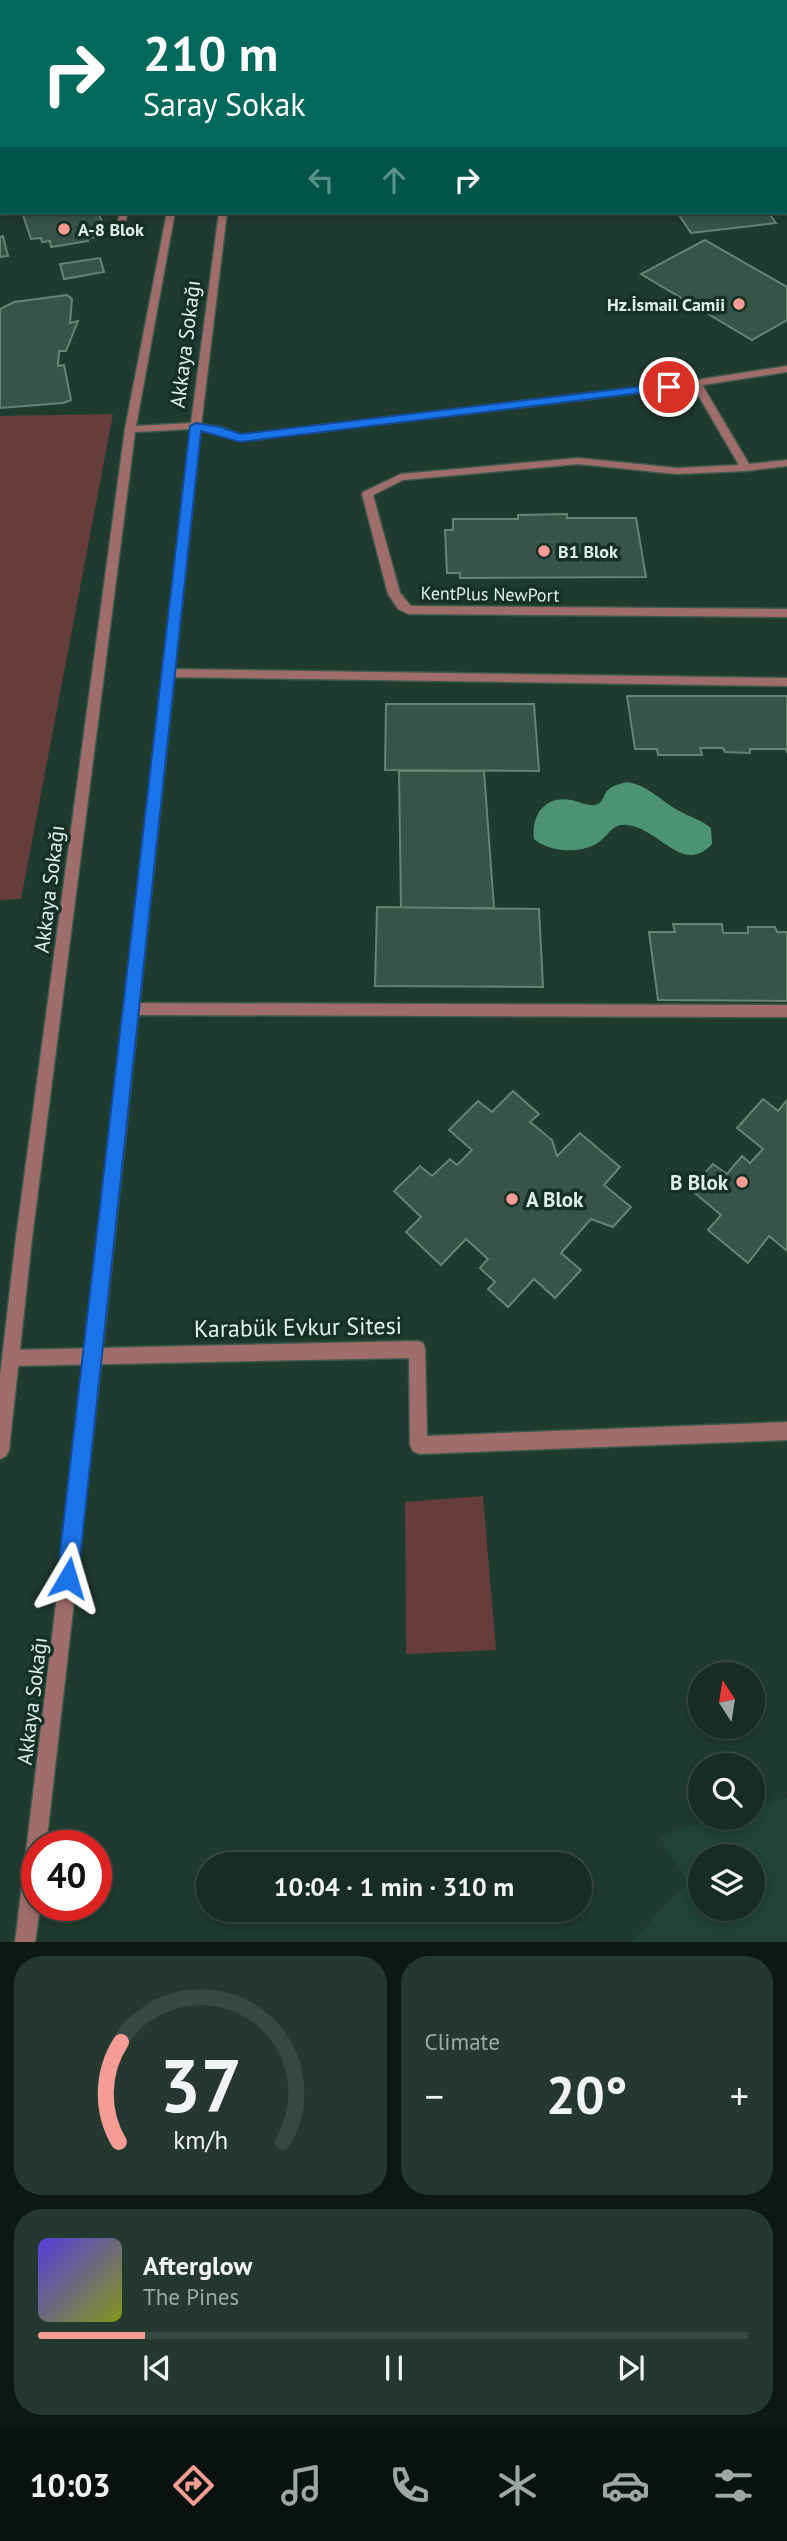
<!DOCTYPE html>
<html lang="en">
<head>
<meta charset="utf-8">
<style>
  :root { --surface:#172c23; --page:#243830; --text:#f1f3f6; --muted:#9ea7a6; --line:#364841; --accent:#f59c94 }
  body { margin:0; font-family:"PT Sans",sans-serif; background:var(--page); color:var(--text); height:100vh; display:flex; flex-direction:column; font-size:26px; white-space:nowrap }
  * { box-sizing:border-box; margin:0 }
  p { font-size:23px; color:var(--muted) }
  .icon { flex:none; width:38px; height:38px; fill:none; stroke:currentColor; stroke-width:2; stroke-linecap:round; stroke-linejoin:round }
  .map { position:relative; height:1942px; overflow:hidden }
  .side { display:flex; flex-direction:column; gap:14px; padding:14px; background:#0d1813; flex:1 }
  .side>* { flex:none }
  .banner { position:absolute; left:0px; top:0px; width:788px; height:214px; box-shadow:0 4px 10px #0003,0 0 0 2px var(--line); background:#00695c; color:#fff; overflow:hidden }
  .needle { width:46px; rotate:348deg }
  .tools { position:absolute; left:688px; top:1662px; display:grid; gap:14px }
  .tools a { display:grid; place-items:center; width:77px; height:77px; border-radius:50%; background:var(--surface); box-shadow:0 4px 10px #0003,0 0 0 2px var(--line); font-size:35px }
  .speed { position:absolute; left:21px; top:1830px; display:flex; gap:14px; font-size:35px; font-weight:700; text-align:center }
  .speed>* { display:grid; place-content:center; width:91px; height:91px; border-radius:50%; background:var(--surface); box-shadow:0 4px 10px #0003,0 0 0 2px var(--line); line-height:1 }
  .speed .limit { border:10px solid #d22; background:#fff; color:#111 }
  .pin { position:absolute; display:grid; place-items:center; width:60px; height:60px; color:#fff; margin:-30px; border:4px solid #fff; border-radius:50%; box-shadow:0 2px 7px #0007 }
  .me { position:absolute; width:77px; margin:-38px; rotate:7deg; stroke-linejoin:round; filter:drop-shadow(0 0 5px #0008) }
  .turn { display:flex; align-items:center; gap:24px; height:147px; padding:0 28px; font-size:32px }
  .turn .icon { width:91px; height:91px; stroke-width:2.5 }
  .turn b { display:block; font-size:49px; line-height:60px }
  .lanes { display:flex; align-items:center; height:66px; padding:0 28px; background:#0003; justify-content:center; gap:35px; direction:ltr }
  .lanes .off { opacity:.35 }
  .big { font-size:52px; font-weight:700; line-height:1.1 }
  .side .widget { flex:1; display:flex; flex-direction:column; justify-content:center; gap:10px; min-width:0; padding:0 24px; border-radius:28px; background:var(--page) }
  .side .dial { align-items:center; gap:0 }
  .dial svg { height:182px; overflow:visible; fill:none; stroke:var(--line); stroke-width:7; stroke-linecap:round; text-anchor:middle }
  .dial text { fill:var(--text); stroke:none }
  .song { display:flex; align-items:center; gap:21px }
  .cover { width:84px; height:84px; border-radius:10px; background:linear-gradient(135deg,hsl(250 70% 55%),hsl(70 70% 35%)) }
  .played { height:7px; border-radius:4px; background:linear-gradient(90deg,var(--accent) 15%,var(--line) 15%) }
  .keys { display:flex; justify-content:space-around; direction:ltr }
  .heat { display:flex; justify-content:space-between; align-items:center; font-size:38px; direction:ltr }
  .side .tiles { flex:1; display:grid; gap:14px; grid-template-columns:1fr 1fr }
  .widget:last-child { grid-column:span 2 }
  .trip { position:absolute; left:196px; top:1852px; width:396px; height:70px; border-radius:35px; background:var(--surface); box-shadow:0 4px 10px #0003,0 0 0 2px var(--line); font-weight:700; line-height:70px; text-align:center }
  .tab-bar { display:flex; height:112px; justify-content:space-around; align-items:center; background:#09120e; color:var(--muted) }
  .tab-bar .icon { width:49px; height:49px }
  .tab-bar .current { color:var(--accent) }
  .tab-bar b { font-size:32px; color:var(--text) }
  .map>svg:first-child { display:block }
  .built { fill:#1f4335; fill-rule:evenodd }
  .green { fill:#653e3b }
  .water { fill:#4c9276 }
  .building { fill:#385448; stroke:#668376; stroke-width:2 }
  .lines { fill:none; stroke-linecap:round; stroke-linejoin:round }
  .service-casing { stroke:#3e574d; stroke-width:3 }
  .minor-casing { stroke:#3e574d; stroke-width:3 }
  .tertiary-casing { stroke:#3e574d; stroke-width:3 }
  .service { fill:#a06e6a; fill-rule:evenodd }
  .minor { fill:#a06e6a; fill-rule:evenodd }
  .tertiary { fill:#a06e6a; fill-rule:evenodd }
  .route { fill:#1a73e8; stroke:#114b97; stroke-width:2 }
  .poi-dot { fill:#f59c94; stroke:#153025; stroke-width:2.5 }
  .labels { text-anchor:middle; dominant-baseline:central; stroke-width:7; stroke-linejoin:round; paint-order:stroke }
  .far-poi-label { font-size:18px; font-weight:bold; fill:#e0f0e8; stroke:#153025; text-anchor:start }
  .far-street-label { font-size:18px; fill:#e0f0e8; stroke:#153025 }
  .street-label { font-size:21px; fill:#e0f0e8; stroke:#153025 }
  .poi-label { font-size:21px; font-weight:bold; fill:#e0f0e8; stroke:#153025; text-anchor:end }
  .near-street-label { font-size:24px; fill:#e0f0e8; stroke:#153025 }
</style>
</head>
<body>
<div class="map">
<svg width="787" height="1943" viewBox="0 0 787 1943">
  <rect width="100%" height="100%" fill="#1f3a2f"/>
  <path class="built" d="M787,1797V1942H631L687,1882L659,1836L717,1818H752L753,1807ZM700,1857H752V1909H700Z"/>
  <g class="green">
    <polygon points="113,414 21,899 0,900 0,416"/>
    <polygon points="483,1496 496,1650 406,1654 405,1502"/>
  </g>
  <path class="water" d="M627,782C648,785 662,802 681,812C691,817 701,820 711,828L712,844C683,876 659,828 627,825C611,823 608,838 596,844C578,854 549,852 534,839C531,815 545,795 571,800C579,801 590,808 598,804C603,801 604,795 607,791C612,785 620,784 627,782Z"/>
  <g class="building">
    <polygon points="22,212 98,212 105,229 97,230 100,236 87,239 88,241 51,247 50,241 42,242 41,238 31,239"/>
    <polygon points="677,212 768,212 776,223 691,233"/>
    <polygon points="3,236 8,256 0,257 0,237"/>
    <polygon points="705,240 787,287 787,320 752,340 641,274"/>
    <polygon points="100,258 104,272 64,279 60,264"/>
    <polygon points="67,295 72,299 70,323 78,321 66,351 59,351 58,366 64,365 71,400 63,403 0,408 0,309 14,302"/>
    <polygon points="567,514 567,518 636,518 646,577 460,578 460,573 447,573 445,530 453,530 453,519 518,519 518,515"/>
    <polygon points="627,696 787,696 787,753 786,749 750,749 750,753 725,752 723,748 700,748 702,755 658,755 657,749 635,749"/>
    <polygon points="386,704 534,704 539,771 385,770"/>
    <polygon points="399,771 484,771 494,908 401,908"/>
    <polygon points="377,907 539,909 543,987 375,986"/>
    <polygon points="673,924 722,924 723,933 748,933 748,927 775,927 777,932 787,932 787,1001 658,1000 649,932 675,932"/>
    <polygon points="513,1091 539,1114 530,1122 552,1140 557,1156 580,1133 620,1167 604,1185 631,1207 613,1227 591,1219 561,1253 581,1270 555,1298 534,1279 508,1307 488,1289 495,1282 480,1268 488,1259 466,1239 441,1265 406,1232 421,1217 394,1191 420,1166 432,1176 450,1159 457,1165 472,1150 449,1130 478,1101 492,1112"/>
    <polygon points="763,1099 778,1111 787,1100 787,1251 769,1236 748,1263 708,1230 721,1215 690,1189 713,1164 727,1174 742,1156 750,1163 763,1149 737,1128"/>
  </g>
  <g class="lines">
    <g class="service-casing">
      <g id="service">
        <rect x="160" y="0" width="8" height="2"/>
        <rect x="384" y="0" width="8" height="2"/>
        <rect x="786" y="27" width="1" height="4"/>
        <rect x="0" y="53" width="2" height="4"/>
        <rect x="0" y="147" width="2" height="4"/>
        <polygon points="120,212 128,212 125,223 118,221"/>
        <polygon points="696,380 701,383 749,464 787,460 787,466 746,471 677,474 578,464 403,480 373,495 400,593 411,606 787,609 787,617 409,614 398,609 388,594 362,494 363,492 401,474 578,458 677,468 739,465 691,383"/>
        <polygon points="169,669 787,678 787,686 169,677 163,673"/>
        <polygon points="132,1003 787,1005 787,1017 132,1015 127,1013 125,1009 127,1005"/>
        <polygon points="417,1341 423,1343 425,1349 427,1436 787,1422 787,1440 419,1454 413,1451 410,1445 409,1358 11,1366 5,1364 3,1358 5,1352 11,1350"/>
      </g>
    </g>
    <g class="minor-casing">
      <polygon id="minor" points="787,366 787,372 696,386 240,441 191,426 196,423 224,428 241,435 696,380"/>
    </g>
    <g class="tertiary-casing">
      <g id="tertiary">
        <rect x="208" y="0" width="8" height="2"/>
        <rect x="249" y="0" width="8" height="2"/>
        <polygon points="167,212 175,212 136,426 191,423 219,212 227,212 201,426 102,1356 46,1846 37,1846 37,1906 40,1906 35,1943 15,1943 86,1356 191,429 135,432 32,1238 9,1450 6,1456 0,1459 0,1376 16,1238 125,429"/>
      </g>
    </g>
    <use href="#service" class="service"/>
    <use href="#minor" class="minor"/>
    <use href="#tertiary" class="tertiary"/>
  </g>
  <polygon class="route" points="669,383 673,384 673,389 240,442 201,431 78,1578 75,1585 68,1588 60,1585 57,1578 190,426 196,423 220,427 241,434"/>
  <g class="poi-dot">
    <circle cx="64" cy="229" r="7"/>
    <circle cx="739" cy="304" r="7"/>
    <circle cx="544" cy="551" r="7"/>
    <circle cx="742" cy="1182" r="7"/>
    <circle cx="512" cy="1199" r="7"/>
  </g>
  <g class="labels">
    <g class="far-poi-label">
      <text x="78" y="229">A-8 Blok</text>
      <text x="725" y="304" text-anchor="end">Hz.İsmail Camii</text>
      <text x="558" y="551">B1 Blok</text>
    </g>
    <g class="far-street-label">
      <text transform="translate(490 594) rotate(1)">KentPlus NewPort</text>
    </g>
    <g class="street-label">
      <text transform="translate(185 344) rotate(-83)">Akkaya Sokağı</text>
      <text transform="translate(49 889) rotate(-83)">Akkaya Sokağı</text>
      <text transform="translate(32 1701) rotate(-83)">Akkaya Sokağı</text>
    </g>
    <g class="poi-label">
      <text x="728" y="1182">B Blok</text>
      <text x="526" y="1199" text-anchor="start">A Blok</text>
    </g>
    <g class="near-street-label">
      <text transform="translate(298 1327) rotate(-1)">Karabük Evkur Sitesi</text>
    </g>
  </g>
</svg>
<div class="tools">
<a><svg class="needle" viewBox="-14 -14 28 28"><path d="M0-13l5 13h-10z" fill="#e53935"/><path d="M0 13l5-13h-10z" fill="#9ea7a6"/></svg></a>
<a><svg class="icon" aria-label="search" viewBox="0 0 24 24"><circle cx="10" cy="10" r="6"/><path d="M15 15l6 6"/></svg></a>
<a><svg class="icon" aria-label="layers" viewBox="0 0 24 24"><path d="M12 4l9 5-9 5-9-5zM3 14l9 5 9-5"/></svg></a>
</div>
<div class="speed"><div class="limit">40</div></div>
<div class="pin" style="left:669px;top:387px;background:#d93025"><svg class="icon" aria-label="arrive" viewBox="0 0 24 24"><path d="M6 21V4h12l-3 4 3 4H6"/></svg></div>
<svg class="me" style="left:68px;top:1578px" viewBox="-20 -20 40 40"><path d="M0-17L14 15 0 8-14 15z" fill="#1a73e8" stroke="#fff" stroke-width="4"/></svg>
<div class="trip">10:04 · 1 min · 310 m</div>
<div class="banner">
<div class="turn"><svg class="icon" aria-label="right" viewBox="0 0 24 24"><path d="M7 20v-9h11M14 6l5 5-5 5"/></svg><div><b>210 m</b>Saray Sokak</div></div>
<div class="lanes"><svg class="icon off" aria-label="left" viewBox="0 0 24 24"><path d="M17 20v-9H6M10 6l-5 5 5 5"/></svg><svg class="icon off" aria-label="ahead" viewBox="0 0 24 24"><path d="M12 20V5M6 11l6-6 6 6"/></svg><svg class="icon" aria-label="right" viewBox="0 0 24 24"><path d="M7 20v-9h11M14 6l5 5-5 5"/></svg></div>
</div>
</div>
<section class="side">
<div class="tiles">
<div class="widget dial"><svg viewBox="0 0 100 80">
<path d="M14 69A42 42 0 1 1 86 69"/>
<path d="M14 69A42 42 0 0 1 15 25" stroke="#f59c94"/>
<text x="50" y="56" font-size="32" font-weight="700">37</text>
<text x="50" y="72" font-size="11">km/h</text>
</svg></div>
<div class="widget"><p>Climate</p>
<div class="heat"><a>−</a><b class="big">20°</b><a>+</a></div>
</div>
<div class="widget">
<div class="song"><i class="cover"></i><div><b>Afterglow</b><p>The Pines</p></div></div>
<div class="played"></div>
<div class="keys"><svg class="icon" aria-label="previous" viewBox="0 0 24 24"><path d="M18 5L8 12l10 7zM5 5v14"/></svg><svg class="icon" aria-label="pause" viewBox="0 0 24 24"><path d="M8 5v14M16 5v14"/></svg><svg class="icon" aria-label="next" viewBox="0 0 24 24"><path d="M6 5l10 7-10 7zM19 5v14"/></svg></div>
</div>
</div>
</section>
<nav class="tab-bar">
<b>10:03</b>
<svg class="icon current" aria-label="directions" viewBox="0 0 24 24"><path d="M12 3l9 9-9 9-9-9zM9 14v-3h6M13 9l2 2-2 2"/></svg>
<svg class="icon" aria-label="music" viewBox="0 0 24 24"><path d="M9 18V5l10-2v13"/><circle cx="6" cy="18" r="3"/><circle cx="16" cy="16" r="3"/></svg>
<svg class="icon" aria-label="phone" viewBox="0 0 24 24"><path d="M5 4h4l2 5-3 2q2 4 5 5l2-3 5 2v4C11 20 4 13 5 4z"/></svg>
<svg class="icon" aria-label="climate" viewBox="0 0 24 24"><path d="M12 3v18M4 7l16 10M4 17L20 7"/></svg>
<svg class="icon" aria-label="car" viewBox="0 0 24 24"><path d="M5 17H2v-5l4-1 3-4h7l3 4 3 1v5h-3M9 17h6M6 11h13"/><circle cx="7" cy="17" r="2"/><circle cx="17" cy="17" r="2"/></svg>
<svg class="icon" aria-label="filters" viewBox="0 0 24 24"><path d="M4 7h16M4 17h16"/><circle cx="9" cy="7" r="2"/><circle cx="15" cy="17" r="2"/></svg>
</nav>
</body>
</html>
